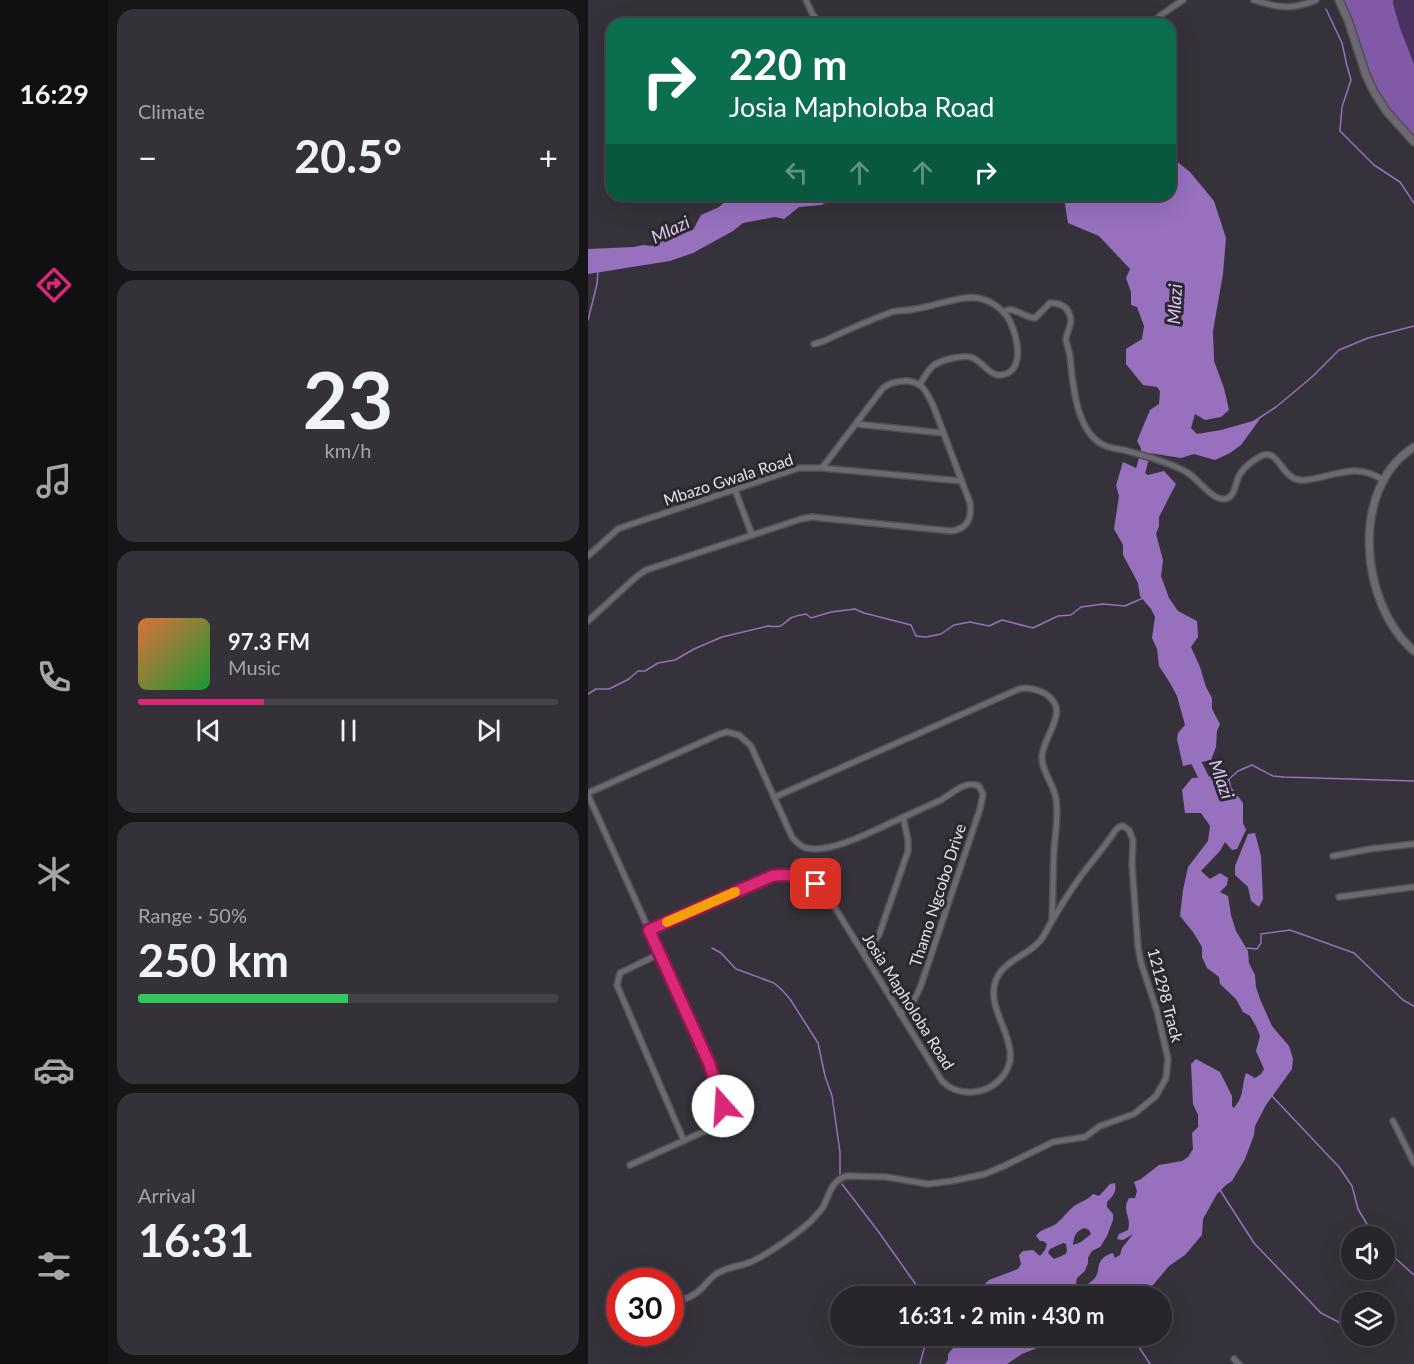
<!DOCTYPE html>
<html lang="en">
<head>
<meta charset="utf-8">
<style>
  :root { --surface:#28262c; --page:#343238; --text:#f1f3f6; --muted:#a5a5a9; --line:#444348; --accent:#db2777 }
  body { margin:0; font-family:Lato,sans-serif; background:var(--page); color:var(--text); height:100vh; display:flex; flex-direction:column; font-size:22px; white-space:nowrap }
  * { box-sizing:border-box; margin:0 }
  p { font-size:20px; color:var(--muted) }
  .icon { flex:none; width:33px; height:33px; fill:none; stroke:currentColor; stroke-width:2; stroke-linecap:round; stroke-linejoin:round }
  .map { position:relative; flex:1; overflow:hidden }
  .details { display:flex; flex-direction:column; gap:9px; padding:9px; background:#161518; width:480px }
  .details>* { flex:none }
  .guide { position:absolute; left:18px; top:18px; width:570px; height:183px; border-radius:18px; box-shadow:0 6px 24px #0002,0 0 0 2px var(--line); background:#0b6e4f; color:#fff; overflow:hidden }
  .buttons { position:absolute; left:753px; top:1226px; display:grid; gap:12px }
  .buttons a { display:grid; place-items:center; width:54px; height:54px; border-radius:50%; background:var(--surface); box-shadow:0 6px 24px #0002,0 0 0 2px var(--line); font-size:30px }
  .speed { position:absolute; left:18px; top:1268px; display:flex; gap:12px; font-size:30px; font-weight:700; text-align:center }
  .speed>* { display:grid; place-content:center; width:78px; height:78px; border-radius:50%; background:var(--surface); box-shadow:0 6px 24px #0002,0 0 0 2px var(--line); line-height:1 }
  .speed .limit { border:9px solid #d22; background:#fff; color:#111 }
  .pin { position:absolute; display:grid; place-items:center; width:51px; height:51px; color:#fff; margin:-26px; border-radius:12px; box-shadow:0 3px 9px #0006 }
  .me { position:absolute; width:66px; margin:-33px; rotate:341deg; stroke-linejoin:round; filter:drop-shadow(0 0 4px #0008) }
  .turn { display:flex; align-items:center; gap:21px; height:126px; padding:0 24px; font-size:27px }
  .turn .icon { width:78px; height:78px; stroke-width:2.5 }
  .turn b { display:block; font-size:42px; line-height:51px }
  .lanes { display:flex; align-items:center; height:57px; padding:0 24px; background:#0003; justify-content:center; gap:30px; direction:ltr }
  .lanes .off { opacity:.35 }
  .big { font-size:45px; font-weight:700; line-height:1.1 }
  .details .card { flex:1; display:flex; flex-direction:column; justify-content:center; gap:9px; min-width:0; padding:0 21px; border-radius:18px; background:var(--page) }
  .details .dial { align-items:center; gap:0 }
  .dial b { font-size:78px; line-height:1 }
  .song { display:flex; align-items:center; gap:18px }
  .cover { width:72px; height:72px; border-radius:9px; background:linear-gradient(135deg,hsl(20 70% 55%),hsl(130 70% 35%)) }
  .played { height:6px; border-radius:3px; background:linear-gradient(90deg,var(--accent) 30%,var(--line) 30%) }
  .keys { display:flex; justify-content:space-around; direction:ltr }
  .heat { display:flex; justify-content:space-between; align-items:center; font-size:33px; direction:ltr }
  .charge { height:9px; border-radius:4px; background:linear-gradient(90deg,#34c759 50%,var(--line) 0) }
  .trip { position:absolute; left:242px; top:1286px; width:342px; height:60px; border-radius:30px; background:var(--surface); box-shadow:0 6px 24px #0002,0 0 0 2px var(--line); font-weight:700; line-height:60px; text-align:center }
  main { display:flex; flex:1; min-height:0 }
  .tabs { display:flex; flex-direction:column; width:108px; justify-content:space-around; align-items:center; background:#100f12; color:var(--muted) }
  .tabs .icon { width:42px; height:42px }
  .tabs .selected { color:var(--accent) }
  .tabs b { font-size:27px; color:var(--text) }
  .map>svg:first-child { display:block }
  .green { fill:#49325f }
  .forest { fill:#815aa7 }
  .water { fill:#9770be; fill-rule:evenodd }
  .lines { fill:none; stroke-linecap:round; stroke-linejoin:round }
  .stream { stroke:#9770be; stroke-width:1.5 }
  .river { stroke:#9770be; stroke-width:10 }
  .minor-casing { stroke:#514e55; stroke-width:8 }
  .tertiary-casing { stroke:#514e55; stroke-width:10 }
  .minor { stroke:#6d6973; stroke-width:5 }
  .tertiary { stroke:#6d6973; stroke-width:7 }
  .route-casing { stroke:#8e194d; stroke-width:15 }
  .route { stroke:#db2777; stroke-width:10 }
  .slow { stroke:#f59e0b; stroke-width:10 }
  .labels { text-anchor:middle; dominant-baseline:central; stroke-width:6; stroke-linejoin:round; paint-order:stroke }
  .street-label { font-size:16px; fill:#e4e2e7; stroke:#2c2830 }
  .water-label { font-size:18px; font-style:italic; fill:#dac7f0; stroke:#2c2830 }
</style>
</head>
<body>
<main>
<nav class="tabs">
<b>16:29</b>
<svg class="icon selected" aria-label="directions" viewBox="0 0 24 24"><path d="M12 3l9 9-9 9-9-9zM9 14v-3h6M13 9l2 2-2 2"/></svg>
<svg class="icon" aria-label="music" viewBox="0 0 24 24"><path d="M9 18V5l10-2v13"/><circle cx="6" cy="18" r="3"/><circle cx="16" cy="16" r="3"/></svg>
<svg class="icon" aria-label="phone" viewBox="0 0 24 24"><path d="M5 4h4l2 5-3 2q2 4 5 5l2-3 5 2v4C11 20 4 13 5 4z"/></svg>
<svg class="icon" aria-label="climate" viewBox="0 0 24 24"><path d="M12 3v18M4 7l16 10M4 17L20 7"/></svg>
<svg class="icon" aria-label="car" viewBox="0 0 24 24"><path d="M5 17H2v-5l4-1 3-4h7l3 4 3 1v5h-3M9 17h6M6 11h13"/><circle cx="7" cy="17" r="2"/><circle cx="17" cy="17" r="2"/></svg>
<svg class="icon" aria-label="filters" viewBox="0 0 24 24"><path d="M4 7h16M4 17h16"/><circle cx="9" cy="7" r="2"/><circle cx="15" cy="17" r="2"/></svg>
</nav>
<section class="details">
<div class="card"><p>Climate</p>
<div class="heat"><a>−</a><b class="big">20.5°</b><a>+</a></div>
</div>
<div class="card dial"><b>23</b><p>km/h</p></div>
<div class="card">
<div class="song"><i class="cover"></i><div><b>97.3 FM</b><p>Music</p></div></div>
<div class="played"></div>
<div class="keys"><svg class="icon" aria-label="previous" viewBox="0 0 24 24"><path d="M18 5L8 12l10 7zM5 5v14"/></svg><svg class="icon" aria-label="pause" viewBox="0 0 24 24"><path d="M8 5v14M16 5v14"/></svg><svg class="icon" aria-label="next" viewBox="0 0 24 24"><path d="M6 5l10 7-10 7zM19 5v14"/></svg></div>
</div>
<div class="card"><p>Range · 50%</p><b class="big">250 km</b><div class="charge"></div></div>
<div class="card"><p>Arrival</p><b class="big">16:31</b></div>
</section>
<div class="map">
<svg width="826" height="1364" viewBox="0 0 826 1364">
  <rect width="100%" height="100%" fill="#36323b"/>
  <polygon class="green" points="805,0 826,0 826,64 813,32 805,4"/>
  <polygon class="forest" points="752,0 805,0 805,4 813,31 826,64 826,142 790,99"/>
  <g class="water">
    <polygon points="582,156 602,172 626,201 638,238 635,274 625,331 626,361 636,388 641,410 633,417 617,420 607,414 603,428 609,434 633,430 672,419 653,445 642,453 627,460 606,454 593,458 555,452 549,441 562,410 571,404 572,391 569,387 555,385 538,364 538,349 554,339 556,326 549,307 543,305 543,292 538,278 542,269 511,236 480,223 476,198 467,195 582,195"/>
    <polygon points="151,195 163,195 173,199 178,195 253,195 233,205 211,207 196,219 187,217 155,223 145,231 105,253 82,261 0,274 0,249 46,247 55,245 64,246 71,240 105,230 113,215 131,207 142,198"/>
    <polygon points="535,462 548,468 560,475 576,471 588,484 571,517 571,526 568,534 575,560 573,576 581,598 590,611 609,621 610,637 603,647 612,667 618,687 624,698 624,709 632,724 629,731 628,747 623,760 595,766 589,739 590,733 597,725 589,696 582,683 571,666 569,649 564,638 567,617 563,609 552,596 550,583 535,555 535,545 526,529 531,496 528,485"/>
    <path d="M641,775L643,787L655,803V823L658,830L649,849L644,850L637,842L632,851L613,871L622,879L632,873L640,878L639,885L632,892L640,896L643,915L648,931L660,951L661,963L667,975L668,987L672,999L684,1026L701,1046L705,1059L704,1069L678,1105L667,1126L666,1135L657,1159L644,1181L638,1185L629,1194L615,1219L614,1235L597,1255L581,1266L565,1285L559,1288L552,1296H385L401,1280L430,1269L433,1264L431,1255L435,1251L445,1250L452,1256L457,1250L459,1244L455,1241H452L448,1236C453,1228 461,1229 468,1224C474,1219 479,1212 485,1207C491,1202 499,1201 505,1194L511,1196L522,1184L527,1183C529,1192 525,1196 519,1202V1207L525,1214V1220L519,1236L512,1247L504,1251L500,1258V1263L497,1271L489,1278L487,1288L490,1291C495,1287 502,1283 506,1279C514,1271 505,1259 525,1253L527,1258L532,1255L534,1248L545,1234L535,1240L529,1239L531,1234L540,1230C544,1216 533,1211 541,1198H547L549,1191L546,1182L553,1179L571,1165L594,1161L600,1157L605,1149L604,1133L610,1127V1115L605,1104L603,1064L608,1059L632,1072L644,1096V1106L646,1108C657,1095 653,1087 658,1073L667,1078L673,1074L676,1069L668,1051L672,1036L669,1028L662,1016L655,1012L648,999L632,984L631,977L619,968L614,957V947L605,932L592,916L595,890L600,867L620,841L622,826L613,813H597L594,790L604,778ZM496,1228L501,1230L503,1234L493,1242L485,1245C486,1236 487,1232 496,1228ZM475,1243L478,1244L479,1250L478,1254L466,1259L460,1253L462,1249Z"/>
    <polygon points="667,833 673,856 675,899 671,907 663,901 660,887 647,875 647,866 660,834"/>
    <polygon points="376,1335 505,1335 459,1344 434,1354 419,1364 357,1364 360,1360 360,1354"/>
  </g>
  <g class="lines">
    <g class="stream">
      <polyline points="738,9 754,43 759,66 763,80 754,107 752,131 786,165 812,182 826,203"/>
      <polyline points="0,320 9,284 10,271"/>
      <polyline points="665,422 688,407 724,377 751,350 780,338 826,326"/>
      <path d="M0,694L8,689H21L41,679L50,671H57L70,663L87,660L106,649L134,637L180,626C197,628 192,625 203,618C207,616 214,615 218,614L223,618L243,612L267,609L276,613L323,625L328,636L338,637L353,634L366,625L382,622L401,626L414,620L445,628L470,616L483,615L493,607L515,604L537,606L555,598"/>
      <polyline points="641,779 650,771 664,765 685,776 696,777 826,781"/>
      <polyline points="124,948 133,953 148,969 186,983 194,990 202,999 230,1043 237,1076 244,1096 252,1152 252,1174"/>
      <polyline points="659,948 669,949 673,943 673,934 702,930 766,953 815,1000 826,1006"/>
      <polyline points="684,1096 751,1167 764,1186 770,1209 786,1236"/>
      <polyline points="254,1184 290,1231 336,1296"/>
      <polyline points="632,1190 666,1243 733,1313 764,1329"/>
      <polyline points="796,1248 826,1275"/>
      <polyline points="543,1335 562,1364"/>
      <polyline points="332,1364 337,1345 333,1337 334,1335"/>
    </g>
    <g class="river">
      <polyline points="549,485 561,439"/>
      <polyline points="609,748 608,762 622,790"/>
    </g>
    <g class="minor-casing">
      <g id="minor">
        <polyline points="218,0 224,13 232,24"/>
        <path d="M666,0C690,8 705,10 728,0"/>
        <polyline points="564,24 573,15 595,0"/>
        <path d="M415,312C425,305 434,317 447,318L462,303C470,303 478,305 481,313C486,323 479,330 478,339C478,345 482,351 482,357C485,384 488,435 518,446C523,448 530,449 536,450C556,456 582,462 600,473C610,479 624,500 636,499C648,498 647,481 652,474C656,467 666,460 673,456C690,447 694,479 712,480C719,481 727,478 734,477C757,471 774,466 795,480"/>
        <path d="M226,344L236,341C257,331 282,320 304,312C311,310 319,311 327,309C334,308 342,306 349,304C362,301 377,296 390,298C405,301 419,312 424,326C428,336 432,352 428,363C427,367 424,371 420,373C403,381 397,363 385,358C376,354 352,360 345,366C339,371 336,379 331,385"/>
        <polyline points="268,424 355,433"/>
        <polyline points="147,490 164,535"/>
        <polyline points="0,556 30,529 38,526 211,468 234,468 373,481"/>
        <path d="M0,621L48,577L58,570L213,519L224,517L233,518L363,531C379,529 384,519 382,503L345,405C341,398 338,389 332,385C321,378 304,381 295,388L234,468"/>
        <path d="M0,793L132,734L139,732L151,735L163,746L204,837C208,842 212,846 218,848C242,854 285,831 307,821C322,814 338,807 353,800C365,793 377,780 391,786L395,794L392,809L332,988L326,1000L312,1014"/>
        <polyline points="0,795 121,1063 135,1106 134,1112 126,1127 42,1165"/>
        <path d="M187,797L431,689C443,686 461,692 467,704C474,718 455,740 454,756C453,771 466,784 468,799C471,815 467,833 466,850C465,873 465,896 464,919"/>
        <polyline points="745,856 782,849 826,844"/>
        <polyline points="751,897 826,887"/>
        <path d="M61,930L184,876C207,871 227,880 241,898L354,1081C371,1098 400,1095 415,1076C439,1046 395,1011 408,980C416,960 439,956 452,941C457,935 460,927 464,921C471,909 478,897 486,886C498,867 515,850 527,831L531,827L535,826L541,830L545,840L544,864L550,947L553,963L569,1011L580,1059L578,1078L568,1096L546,1114L512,1126L497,1137L465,1142L416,1166L397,1174L364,1181L340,1184L298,1177L259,1176C243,1180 242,1194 235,1207C232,1212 227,1216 223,1221C210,1233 183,1252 167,1260C156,1266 143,1266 132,1272C124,1275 121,1281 115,1287C107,1296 94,1301 82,1302"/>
        <polyline points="274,951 283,945 291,935 320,851 320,840 315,817"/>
        <polyline points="71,954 32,973 29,985 96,1141"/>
        <polyline points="805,1121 826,1163"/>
        <polyline points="646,1359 651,1364"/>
      </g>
    </g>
    <g class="tertiary-casing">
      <g id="tertiary">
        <polyline points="751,0 760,20 778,75 786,92 799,112 826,142"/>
        <path d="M826,447C761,488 772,605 826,651"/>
      </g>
    </g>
    <use href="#minor" class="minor"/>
    <use href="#tertiary" class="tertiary"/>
  </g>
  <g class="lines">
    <g class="route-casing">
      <path id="route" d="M135,1106L121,1063L61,930L184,876C200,873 214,876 228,884"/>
    </g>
    <use href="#route" class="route"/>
    <polyline class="slow" points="79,922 147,892"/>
  </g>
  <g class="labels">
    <g class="street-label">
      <text transform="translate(140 479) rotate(-18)">Mbazo Gwala Road</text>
      <text transform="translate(349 895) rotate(-72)">Thamo Ngcobo Drive</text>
      <text transform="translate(578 995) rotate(75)">121298 Track</text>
      <text transform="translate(321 1001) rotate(58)">Josia Mapholoba Road</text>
    </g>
    <g class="water-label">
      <text transform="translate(82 229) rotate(-25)">Mlazi</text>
      <text transform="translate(586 304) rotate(-87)">Mlazi</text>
      <text transform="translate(634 779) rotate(70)">Mlazi</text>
    </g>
  </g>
</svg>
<div class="buttons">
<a><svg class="icon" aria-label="sound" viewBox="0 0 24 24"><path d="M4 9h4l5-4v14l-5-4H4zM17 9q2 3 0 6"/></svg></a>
<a><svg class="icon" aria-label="layers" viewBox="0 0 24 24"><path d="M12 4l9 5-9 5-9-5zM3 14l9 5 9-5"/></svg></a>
</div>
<div class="speed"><div class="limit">30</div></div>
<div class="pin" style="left:228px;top:884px;background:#d93025"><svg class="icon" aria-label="arrive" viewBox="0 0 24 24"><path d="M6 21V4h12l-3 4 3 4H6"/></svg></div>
<svg class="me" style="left:135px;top:1106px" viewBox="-20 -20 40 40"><circle r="19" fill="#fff"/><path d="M0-13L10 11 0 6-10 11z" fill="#db2777"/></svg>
<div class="trip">16:31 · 2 min · 430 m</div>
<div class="guide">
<div class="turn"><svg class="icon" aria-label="right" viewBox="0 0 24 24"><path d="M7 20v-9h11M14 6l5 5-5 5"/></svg><div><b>220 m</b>Josia Mapholoba Road</div></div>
<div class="lanes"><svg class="icon off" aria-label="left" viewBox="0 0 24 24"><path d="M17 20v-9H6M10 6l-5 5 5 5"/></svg><svg class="icon off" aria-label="ahead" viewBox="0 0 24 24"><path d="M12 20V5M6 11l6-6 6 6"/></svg><svg class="icon off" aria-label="ahead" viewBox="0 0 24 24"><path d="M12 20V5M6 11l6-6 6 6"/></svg><svg class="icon" aria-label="right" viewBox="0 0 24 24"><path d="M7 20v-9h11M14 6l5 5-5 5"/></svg></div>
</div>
</div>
</main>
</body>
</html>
